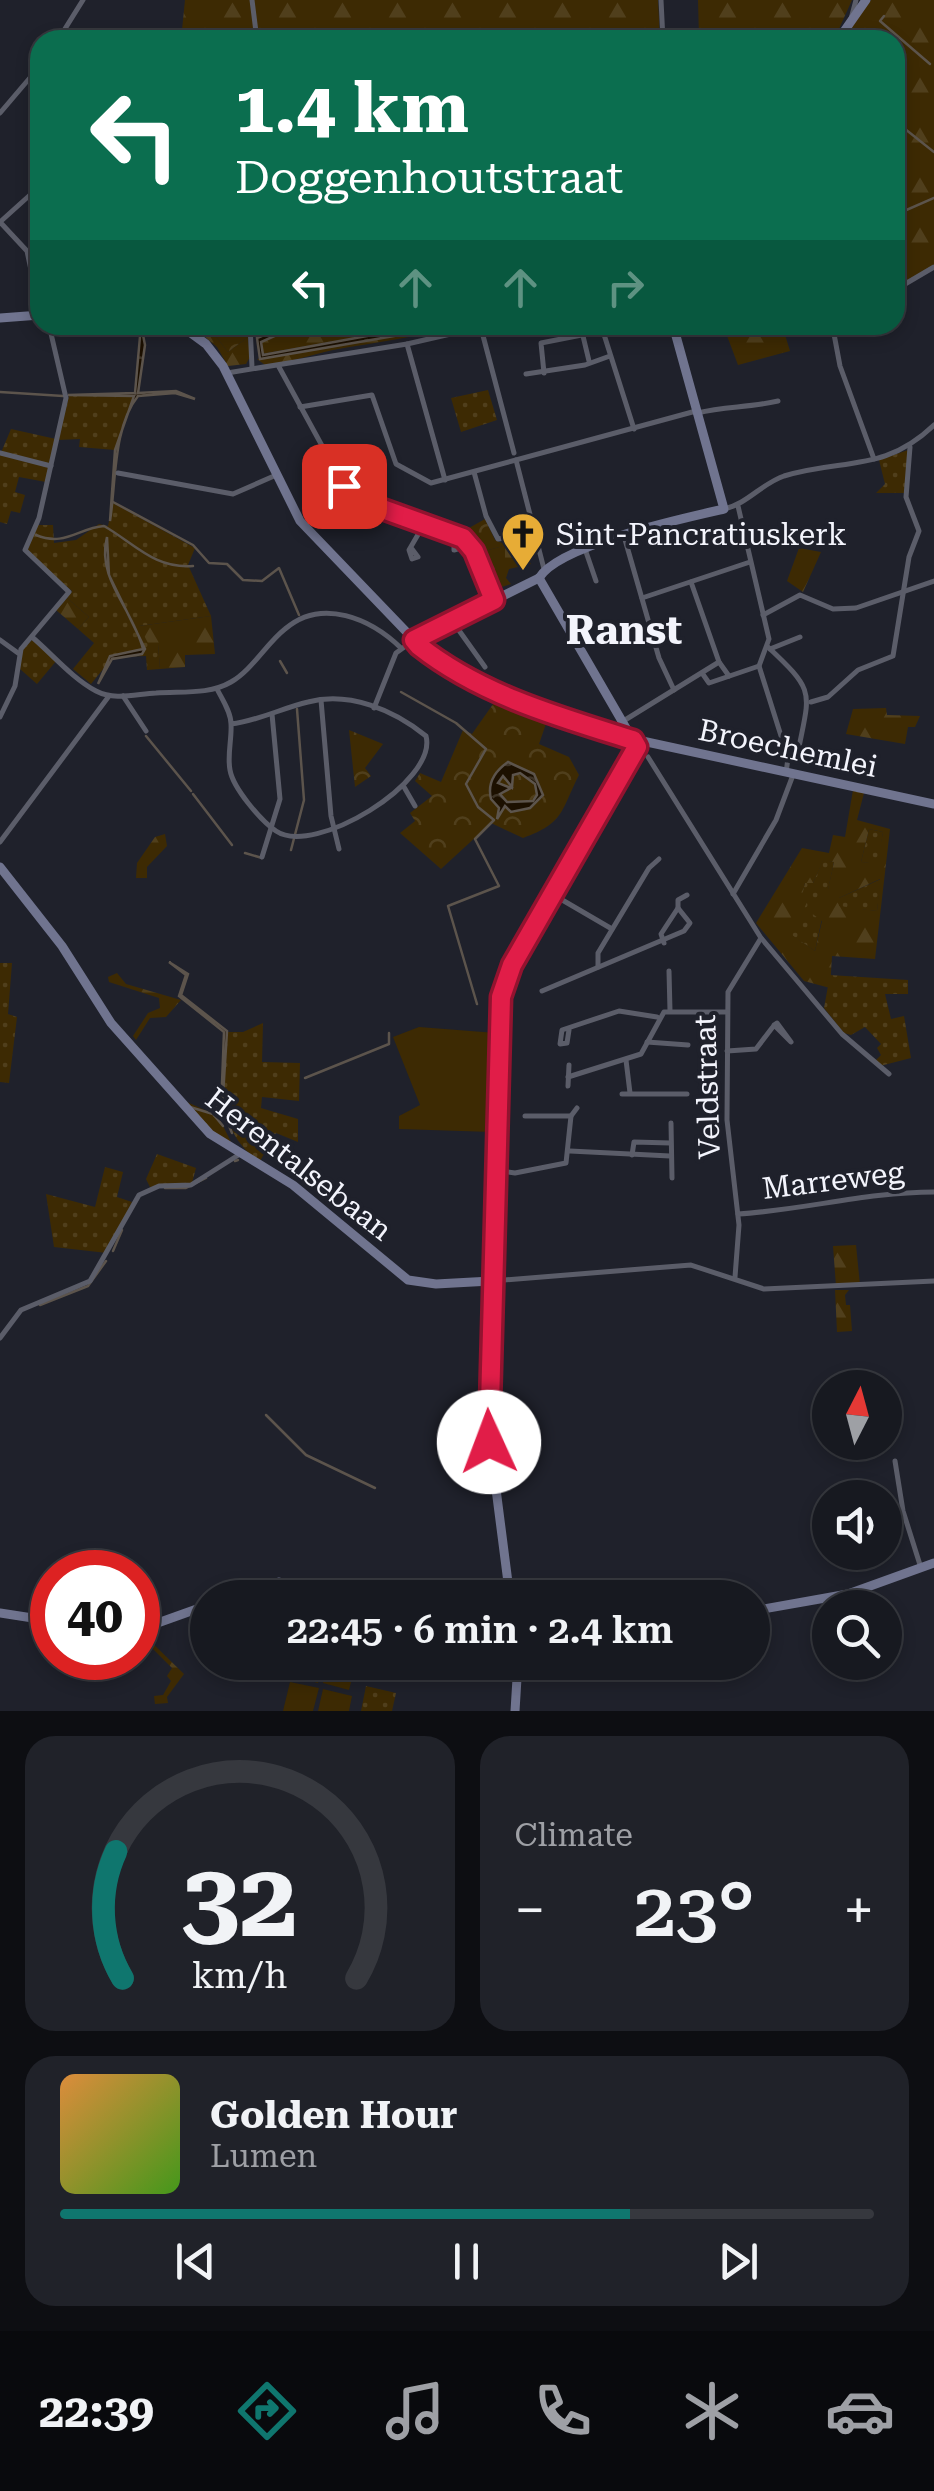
<!DOCTYPE html>
<html lang="en">
<head>
<meta charset="utf-8">
<style>
  :root { --surface:#171920; --page:#202229; --text:#f1f3f6; --muted:#9ea0a5; --line:#36383e; --accent:#0f766e }
  body { margin:0; font-family:"Roboto Serif",serif; background:var(--page); color:var(--text); height:100vh; display:flex; flex-direction:column; font-size:38px; white-space:nowrap }
  * { box-sizing:border-box; margin:0 }
  p { font-size:32px; color:var(--muted) }
  .icon { flex:none; width:55px; height:55px; fill:none; stroke:currentColor; stroke-width:2; stroke-linecap:round; stroke-linejoin:round }
  .map { position:relative; height:1711px; overflow:hidden }
  .details { display:flex; flex-direction:column; gap:25px; padding:25px; background:#0d0e12; flex:1 }
  .details>* { flex:none }
  .guide { position:absolute; left:30px; top:30px; width:875px; height:305px; border-radius:30px; box-shadow:0 5px 15px #0003,0 0 0 2px var(--line); background:#0b6e4f; color:#fff; overflow:hidden }
  .needle { width:65px; rotate:6deg }
  .fabs { position:absolute; left:812px; top:1370px; display:grid; gap:20px }
  .fabs a { display:grid; place-items:center; width:90px; height:90px; border-radius:50%; background:var(--surface); box-shadow:0 5px 15px #0003,0 0 0 2px var(--line); font-size:50px }
  .speed { position:absolute; left:30px; top:1550px; display:flex; gap:20px; font-size:50px; font-weight:700; text-align:center }
  .speed>* { display:grid; place-content:center; width:130px; height:130px; border-radius:50%; background:var(--surface); box-shadow:0 5px 15px #0003,0 0 0 2px var(--line); line-height:1 }
  .speed .limit { border:15px solid #d22; background:#fff; color:#111 }
  .pin { position:absolute; display:grid; place-items:center; width:85px; height:85px; color:#fff; margin:-42px; border-radius:20px; box-shadow:0 5px 15px #0006 }
  .me { position:absolute; width:110px; margin:-55px; rotate:358deg; stroke-linejoin:round; filter:drop-shadow(0 0 8px #0008) }
  .turn { display:flex; align-items:center; gap:35px; height:210px; padding:0 40px; font-size:45px }
  .turn .icon { width:130px; height:130px; stroke-width:2.5 }
  .turn b { display:block; font-size:70px; line-height:85px }
  .lanes { display:flex; align-items:center; height:95px; padding:0 40px; background:#0003; justify-content:center; gap:50px; direction:ltr }
  .lanes .off { opacity:.35 }
  .big { font-size:75px; font-weight:600; line-height:1.1 }
  .details .card { flex:1; display:flex; flex-direction:column; justify-content:center; gap:15px; min-width:0; padding:0 35px; border-radius:30px; background:var(--page) }
  .details .dial { align-items:center; gap:0 }
  .dial svg { height:260px; overflow:visible; fill:none; stroke:var(--line); stroke-width:7; stroke-linecap:round; text-anchor:middle }
  .dial text { fill:var(--text); stroke:none }
  .song { display:flex; align-items:center; gap:30px }
  .cover { width:120px; height:120px; border-radius:15px; background:linear-gradient(135deg,hsl(30 70% 55%),hsl(100 70% 35%)) }
  .played { height:10px; border-radius:5px; background:linear-gradient(90deg,var(--accent) 70%,var(--line) 70%) }
  .keys { display:flex; justify-content:space-around; direction:ltr }
  .heat { display:flex; justify-content:space-between; align-items:center; font-size:55px; direction:ltr }
  .details .tiles { flex:1; display:grid; gap:25px; grid-template-columns:1fr 1fr }
  .card:last-child { grid-column:span 2 }
  .trip { position:absolute; left:190px; top:1580px; width:580px; height:100px; border-radius:50px; background:var(--surface); box-shadow:0 5px 15px #0003,0 0 0 2px var(--line); font-weight:600; line-height:100px; text-align:center }
  .menu { display:flex; height:160px; justify-content:space-around; align-items:center; background:#090a0d; color:var(--muted) }
  .menu .icon { width:70px; height:70px }
  .menu .on { color:var(--accent) }
  .menu b { font-size:45px; color:var(--text) }
  .map>svg:first-child { display:block }
  .grass { fill:url(#grass-dots) }
  .forest { fill:url(#forest-firs); fill-rule:evenodd }
  .cemetery { fill:url(#cemetery-stones) }
  .park { fill:url(#park-crowns) }
  .garden { fill:#3d2a03 }
  .water { fill:url(#water-ripples); stroke:#5c544c; stroke-width:2.5; fill-rule:evenodd }
  .lines { fill:none; stroke-linecap:round; stroke-linejoin:round }
  .stream { stroke:#5c544c; stroke-width:2.5 }
  .street { stroke:#5b5d69; stroke-width:5 }
  .secondary { stroke:#70748f; stroke-width:9 }
  .route-casing { stroke:#92132f; stroke-width:25 }
  .route { stroke:#e11d48; stroke-width:18 }
  .labels { text-anchor:middle; dominant-baseline:central; stroke-width:8; stroke-linejoin:round; paint-order:stroke }
  .poi-label { font-size:30px; fill:#f3f4fc; stroke:#1f212b; text-anchor:start }
  .street-label { font-size:30px; fill:#f3f4fc; stroke:#1f212b }
  .district-label { font-size:40px; font-weight:bold; fill:#f3f4fc; stroke:#1f212b }
</style>
</head>
<body>
<div class="map">
<svg width="934" height="1711" viewBox="0 0 934 1711">
  <defs>
    <pattern id="grass-dots" width="8" height="8" patternUnits="userSpaceOnUse" patternTransform="scale(2.5)"><rect width="8" height="8" fill="#3d2a03"/><path d="M2 2h.1M6 6h.1" fill="none" stroke="#503f1c" stroke-width="1.8" stroke-linecap="round"/></pattern>
    <pattern id="forest-firs" width="22" height="20" patternUnits="userSpaceOnUse" patternTransform="scale(2.5)"><rect width="22" height="20" fill="#3d2a03"/><path d="M5 1l3.5 6h-7zM16 11l3.5 6h-7z" fill="#503f1c"/></pattern>
    <pattern id="cemetery-stones" width="16" height="16" patternUnits="userSpaceOnUse" patternTransform="scale(2.5)"><rect width="16" height="16" fill="#3d2a03"/><path d="M2 7V4a2 2 0 0 1 4 0v3zM10 15v-3a2 2 0 0 1 4 0v3z" fill="#503f1c"/></pattern>
    <pattern id="park-crowns" width="20" height="18" patternUnits="userSpaceOnUse" patternTransform="scale(2.5)"><rect width="20" height="18" fill="#3d2a03"/><path d="M2 6a3 3 0 1 1 6 0M12 15a3 3 0 1 1 6 0" fill="none" stroke="#503f1c"/></pattern>
    <pattern id="water-ripples" width="26" height="14" patternUnits="userSpaceOnUse" patternTransform="scale(2.5)"><rect width="26" height="14" fill="#1c1000"/><path d="M2 4q2-2 4 0t4 0M15 11q2-2 4 0t4 0" fill="none" stroke="#3d3326"/></pattern>
  </defs>
  <rect width="100%" height="100%" fill="#1f212b"/>
  <g class="grass">
    <polygon points="488,390 497,420 461,432 451,398"/>
    <polygon points="135,395 115,450 79,447 80,439 58,440 69,396"/>
    <polygon points="11,429 56,439 46,482 19,477 15,492 25,495 20,513 11,511 7,524 0,522 0,455"/>
    <polygon points="908,450 905,493 876,493 885,484 879,460"/>
    <polygon points="113,503 195,548 188,565 211,616 139,626 158,643 160,669 147,670 146,656 113,657 91,684 73,669 94,643 78,629 89,617 67,598 72,591 27,552 37,525 53,525 54,543 76,540 99,524 108,526"/>
    <polygon points="33,639 57,660 37,684 20,669 22,650"/>
    <polygon points="869,829 883,832 878,864 861,862"/>
    <polygon points="823,860 834,862 815,951 791,935 807,901 801,897 805,883 813,883"/>
    <polygon points="881,879 877,911 838,907 839,898"/>
    <polygon points="0,963 12,963 8,1014 17,1017 9,1083 0,1082"/>
    <polygon points="830,975 908,980 908,994 885,994 891,1019 904,1016 911,1058 880,1066 874,1062 881,1055 877,1048 881,1044 865,1027 851,1035 844,1033 824,1008"/>
    <path d="M263,1023L262,1062L300,1063L299,1101L262,1097L261,1108L298,1119V1142L276,1133L260,1161C215,1134 223,1078 223,1032H243Z"/>
    <polygon points="187,1102 218,1116 233,1146 215,1136"/>
    <polygon points="157,1154 196,1168 192,1183 150,1187 146,1179"/>
    <polygon points="105,1167 123,1172 117,1197 132,1202 107,1253 54,1247 46,1194 95,1207"/>
    <polygon points="366,1686 396,1693 392,1711 361,1711"/>
  </g>
  <g class="forest">
    <polygon points="185,0 658,0 660,40 181,40"/>
    <polygon points="698,0 852,0 834,40 764,40 761,34 699,37"/>
    <polygon points="871,0 934,0 934,265 895,287 895,40 842,38"/>
    <polygon points="207,325 228,352 248,337 250,357 246,364 228,366 217,347 192,326"/>
    <polygon points="299,325 405,325 409,328 261,354 261,342"/>
    <path d="M463,325C419,337 377,342 333,350C310,355 288,363 265,365L257,359Z"/>
    <polygon points="678,325 782,325 790,351 738,365 723,325 681,336"/>
    <polygon points="799,548 821,552 803,592 787,581"/>
    <polygon points="67,598 89,617 78,629 56,610"/>
    <polygon points="211,616 215,654 185,655 185,667 160,669 158,644 148,643 139,626"/>
    <polygon points="886,708 887,715 920,716 915,727 908,727 905,744 846,734 853,709"/>
    <path d="M853,790L864,793L857,820L890,829L875,959L832,956L830,988L804,981L756,923L802,848L829,853L833,835L845,837ZM869,829L883,832L877,863L861,862ZM823,861L834,862L828,889H821L810,912L822,921L815,951L792,935L808,900L802,896L805,883H813ZM880,879L877,911L839,906V898Z"/>
    <polygon points="165,834 167,846 147,867 147,878 136,878 137,863 155,837"/>
    <polygon points="117,973 126,984 181,1000 166,1017 150,1018 136,1040 133,1036 148,1013 160,1008 159,998 109,982 108,977"/>
    <polygon points="856,1245 860,1285 836,1286 833,1246"/>
    <polygon points="835,1290 849,1290 845,1295 846,1305 850,1305 852,1331 837,1332"/>
    <polygon points="138,1634 143,1634 184,1674 167,1697 168,1703 155,1704 154,1696 163,1695 171,1681 167,1676 172,1668"/>
  </g>
  <polygon class="cemetery" points="528,539 531,564 509,569 506,578 511,584 496,589 478,553"/>
  <g class="park">
    <polygon points="207,325 247,325 248,337 228,352"/>
    <polygon points="485,519 495,540 507,545 481,552 460,533"/>
    <path d="M498,697L548,718L539,744L569,757L579,775C561,810 565,823 523,838L491,823L441,869L400,833L415,821L410,813L432,796L415,781L420,773L441,782L463,730L472,734Z"/>
    <polygon points="349,730 383,744 365,768 371,776 355,787"/>
  </g>
  <g class="garden">
    <polygon points="419,1027 496,1033 492,1132 399,1129 399,1116 420,1105 393,1037"/>
    <polygon points="328,1662 356,1663 349,1690 323,1683"/>
    <polygon points="295,1663 323,1663 318,1683 291,1676"/>
    <polygon points="290,1682 319,1688 313,1711 283,1711"/>
    <polygon points="323,1689 352,1696 349,1711 318,1711"/>
  </g>
  <g class="water">
    <path d="M141,325L145,345L138,393L176,391L195,399L175,393L138,396C113,427 116,483 110,521L115,450L134,396L68,395L135,393Z"/>
    <polygon points="288,325 299,325 261,342 263,355 427,325 458,325 260,359 257,338"/>
    <path d="M107,537L109,575L145,649L142,654L112,659L98,684L110,656L143,649C133,609 96,579 107,537Z"/>
    <path d="M508,762L534,774L543,795L530,808L511,812L505,806L497,819L499,808L491,799C487,783 495,771 508,762ZM520,773L535,784L537,795L533,801L507,802L500,794L511,788L498,783L503,776L512,787L513,775Z"/>
    <polygon points="169,962 188,974 181,995 227,1031 222,1112 212,1107 221,1109 224,1032 179,996 186,975"/>
  </g>
  <g class="lines">
    <g class="stream">
      <polyline points="884,16 880,21 930,64"/>
      <polyline points="895,121 934,152"/>
      <polyline points="895,215 934,198"/>
      <polyline points="30,249 40,244"/>
      <polyline points="0,392 63,396"/>
      <polyline points="113,502 193,545 209,563 227,564 243,580 262,581 279,568 299,615"/>
      <path d="M36,535C65,547 78,528 104,526C134,543 154,569 193,566"/>
      <polyline points="280,661 287,673"/>
      <polyline points="401,692 456,723 486,749 466,784 478,807 494,820 475,839 499,886 448,906 477,1004"/>
      <polyline points="146,736 191,791"/>
      <polyline points="193,794 232,845"/>
      <polyline points="291,850 304,800 297,709"/>
      <polyline points="245,853 262,858"/>
      <polyline points="305,1078 389,1044 389,1033"/>
      <polyline points="190,1107 213,1114 223,1126"/>
      <polyline points="222,1109 232,1133"/>
      <polyline points="235,1161 238,1160"/>
      <polyline points="165,1188 186,1188 206,1178"/>
      <polyline points="113,1251 122,1230"/>
      <polyline points="40,1305 88,1286 106,1261"/>
      <polyline points="266,1415 306,1455 375,1488"/>
    </g>
    <g class="street">
      <polyline points="252,0 257,40"/>
      <polyline points="661,0 663,40"/>
      <polyline points="851,19 856,0"/>
      <polyline points="58,40 83,0"/>
      <polyline points="30,78 40,88"/>
      <polyline points="0,113 40,66"/>
      <polyline points="40,186 0,222 27,251 40,313"/>
      <polyline points="895,310 903,306 900,287 934,267"/>
      <polyline points="250,325 252,367"/>
      <polyline points="601,325 634,429"/>
      <polyline points="842,325 834,334 840,366 874,459"/>
      <polyline points="481,328 514,453"/>
      <polyline points="583,336 589,361"/>
      <polyline points="407,344 445,480"/>
      <polyline points="279,367 344,486 377,507 463,538 475,551 493,600"/>
      <polyline points="227,373 407,344 481,327"/>
      <polyline points="544,373 541,343 602,331"/>
      <polyline points="526,374 585,365 610,356"/>
      <polyline points="300,407 372,395 396,464 431,483 696,411"/>
      <path d="M697,413C726,406 747,408 778,401"/>
      <polyline points="0,453 51,466"/>
      <polyline points="516,460 544,569"/>
      <polyline points="474,472 486,516 498,539 532,535"/>
      <polyline points="118,473 233,494 274,476"/>
      <path d="M724,509C747,504 761,484 784,476C843,458 884,473 934,425"/>
      <polyline points="454,535 454,550 471,545"/>
      <polyline points="624,536 659,658 674,690"/>
      <polyline points="412,549 418,557 412,559 409,550 423,526"/>
      <polyline points="585,549 596,581"/>
      <polyline points="691,582 719,662 729,676"/>
      <polyline points="642,598 750,562"/>
      <polyline points="763,615 800,595 833,609 856,608 934,581"/>
      <polyline points="453,622 485,667"/>
      <path d="M32,637C52,654 73,679 96,691C115,701 136,694 156,693C181,691 209,695 231,682C252,670 266,644 285,629C322,597 371,619 401,648"/>
      <polyline points="0,640 18,653"/>
      <path d="M768,647C816,692 810,691 798,752L788,758L786,773"/>
      <polyline points="770,649 800,637"/>
      <polyline points="759,666 788,758"/>
      <polyline points="702,673 709,683 759,666 769,639 738,506"/>
      <path d="M217,689C222,699 231,712 231,724C232,739 227,755 230,770C233,788 261,821 276,831C314,857 438,782 426,736C394,710 349,691 308,702C282,708 258,721 231,724"/>
      <polyline points="123,696 146,731"/>
      <polyline points="321,700 331,816 339,849"/>
      <polyline points="811,702 828,697 858,670 893,656 909,557 919,531 906,497 910,447"/>
      <polyline points="374,708 396,653 414,640"/>
      <polyline points="0,717 15,686 21,649 69,592 25,550 39,518 66,398 49,325"/>
      <polyline points="625,720 719,662"/>
      <polyline points="648,757 761,938 728,992 727,1120 739,1225 735,1277"/>
      <polyline points="404,787 415,806"/>
      <polyline points="0,842 109,696"/>
      <polyline points="262,857 280,799 272,714"/>
      <polyline points="552,894 612,929"/>
      <polyline points="733,894 776,820 793,775"/>
      <polyline points="762,939 842,1034 889,1074"/>
      <polyline points="664,943 661,934 678,908"/>
      <polyline points="598,967 598,953 649,868 659,859"/>
      <polyline points="669,971 670,1011"/>
      <polyline points="542,991 684,931 690,923 678,908 678,900 687,895"/>
      <polyline points="569,1030 567,1043 560,1044 562,1030 619,1011 657,1017"/>
      <polyline points="647,1042 688,1045"/>
      <path d="M727,1051L756,1049L772,1028C773,1026 775,1024 777,1023L791,1042L774,1025"/>
      <polyline points="626,1060 630,1093"/>
      <polyline points="568,1077 641,1054 664,1012 727,1012"/>
      <polyline points="568,1086 569,1065"/>
      <polyline points="622,1094 687,1094"/>
      <polyline points="525,1116 571,1116"/>
      <polyline points="671,1123 672,1178"/>
      <polyline points="570,1151 670,1156"/>
      <polyline points="632,1155 634,1142 670,1143"/>
      <polyline points="495,1170 515,1173 566,1163 571,1116 577,1108"/>
      <path d="M738,1214C804,1210 867,1192 934,1192"/>
      <polyline points="491,1281 691,1265 764,1289 934,1281"/>
      <polyline points="0,1338 21,1310 90,1281 139,1195 159,1186 191,1185 240,1154"/>
      <polyline points="895,1461 903,1511 921,1568"/>
    </g>
    <g class="secondary">
      <polyline points="838,40 866,0"/>
      <polyline points="0,318 40,315"/>
      <polyline points="180,325 206,344 223,366 300,521 419,645 446,666 548,713 633,739 934,804"/>
      <path d="M539,578C559,545 684,518 724,509L673,325"/>
      <polyline points="414,640 539,578"/>
      <polyline points="0,867 62,946 111,1023 210,1134 293,1185 408,1280 436,1284 491,1281"/>
      <polyline points="228,1598 279,1582 335,1598"/>
      <polyline points="510,1598 487,1419 501,997 516,956 637,747 539,578"/>
      <polyline points="752,1611 848,1594 934,1563"/>
      <polyline points="0,1613 52,1621"/>
      <polyline points="138,1630 208,1605"/>
      <polyline points="515,1711 518,1662"/>
    </g>
  </g>
  <g class="lines">
    <g class="route-casing">
      <path id="route" d="M344,486L377,507L463,538L474,551L494,600L414,640L419,646C481,695 559,717 633,740L637,747L512,965L501,997L489,1442"/>
    </g>
    <use href="#route" class="route"/>
  </g>
  <defs>
    <g id="church-pin" transform="scale(2.25)"><path d="M0 17L-7.5 6A9.5 9.5 0 1 1 7.5 6Z" fill="#e7ac36" stroke="#1f212b"/><path d="M-1.2-6h2.4v3.5h3.3v2.4h-3.3V6h-2.4V-.1h-3.3v-2.4h3.3Z" fill="#111"/></g>
  </defs>
  <g fill-rule="evenodd">
    <use href="#church-pin" x="523" y="534"/>
  </g>
  <g class="labels">
    <g class="poi-label">
      <text x="556" y="534">Sint-Pancratiuskerk</text>
    </g>
    <g class="street-label">
      <text transform="translate(788 748) rotate(12)">Broechemlei</text>
      <text transform="translate(707 1087) rotate(-92)">Veldstraat</text>
      <text transform="translate(299 1164) rotate(38)">Herentalsebaan</text>
      <text transform="translate(833 1180) rotate(-7)">Marreweg</text>
    </g>
    <g class="district-label">
      <text x="624" y="630">Ranst</text>
    </g>
  </g>
</svg>
<div class="fabs">
<a><svg class="needle" viewBox="-14 -14 28 28"><path d="M0-13l5 13h-10z" fill="#e53935"/><path d="M0 13l5-13h-10z" fill="#9ea0a5"/></svg></a>
<a><svg class="icon" aria-label="sound" viewBox="0 0 24 24"><path d="M4 9h4l5-4v14l-5-4H4zM17 9q2 3 0 6"/></svg></a>
<a><svg class="icon" aria-label="search" viewBox="0 0 24 24"><circle cx="10" cy="10" r="6"/><path d="M15 15l6 6"/></svg></a>
</div>
<div class="speed"><div class="limit">40</div></div>
<div class="pin" style="left:344px;top:486px;background:#d93025"><svg class="icon" aria-label="arrive" viewBox="0 0 24 24"><path d="M6 21V4h12l-3 4 3 4H6"/></svg></div>
<svg class="me" style="left:489px;top:1442px" viewBox="-20 -20 40 40"><circle r="19" fill="#fff"/><path d="M0-13L10 11 0 6-10 11z" fill="#e11d48"/></svg>
<div class="trip">22:45 · 6 min · 2.4 km</div>
<div class="guide">
<div class="turn"><svg class="icon" aria-label="left" viewBox="0 0 24 24"><path d="M17 20v-9H6M10 6l-5 5 5 5"/></svg><div><b>1.4 km</b>Doggenhoutstraat</div></div>
<div class="lanes"><svg class="icon" aria-label="left" viewBox="0 0 24 24"><path d="M17 20v-9H6M10 6l-5 5 5 5"/></svg><svg class="icon off" aria-label="ahead" viewBox="0 0 24 24"><path d="M12 20V5M6 11l6-6 6 6"/></svg><svg class="icon off" aria-label="ahead" viewBox="0 0 24 24"><path d="M12 20V5M6 11l6-6 6 6"/></svg><svg class="icon off" aria-label="right" viewBox="0 0 24 24"><path d="M7 20v-9h11M14 6l5 5-5 5"/></svg></div>
</div>
</div>
<section class="details">
<div class="tiles">
<div class="card dial"><svg viewBox="0 0 100 80">
<path d="M14 69A42 42 0 1 1 86 69"/>
<path d="M14 69A42 42 0 0 1 12 30" stroke="#0f766e"/>
<text x="50" y="56" font-size="32" font-weight="700">32</text>
<text x="50" y="72" font-size="11">km/h</text>
</svg></div>
<div class="card"><p>Climate</p>
<div class="heat"><a>−</a><b class="big">23°</b><a>+</a></div>
</div>
<div class="card">
<div class="song"><i class="cover"></i><div><b>Golden Hour</b><p>Lumen</p></div></div>
<div class="played"></div>
<div class="keys"><svg class="icon" aria-label="previous" viewBox="0 0 24 24"><path d="M18 5L8 12l10 7zM5 5v14"/></svg><svg class="icon" aria-label="pause" viewBox="0 0 24 24"><path d="M8 5v14M16 5v14"/></svg><svg class="icon" aria-label="next" viewBox="0 0 24 24"><path d="M6 5l10 7-10 7zM19 5v14"/></svg></div>
</div>
</div>
</section>
<nav class="menu">
<b>22:39</b>
<svg class="icon on" aria-label="directions" viewBox="0 0 24 24"><path d="M12 3l9 9-9 9-9-9zM9 14v-3h6M13 9l2 2-2 2"/></svg>
<svg class="icon" aria-label="music" viewBox="0 0 24 24"><path d="M9 18V5l10-2v13"/><circle cx="6" cy="18" r="3"/><circle cx="16" cy="16" r="3"/></svg>
<svg class="icon" aria-label="phone" viewBox="0 0 24 24"><path d="M5 4h4l2 5-3 2q2 4 5 5l2-3 5 2v4C11 20 4 13 5 4z"/></svg>
<svg class="icon" aria-label="climate" viewBox="0 0 24 24"><path d="M12 3v18M4 7l16 10M4 17L20 7"/></svg>
<svg class="icon" aria-label="car" viewBox="0 0 24 24"><path d="M5 17H2v-5l4-1 3-4h7l3 4 3 1v5h-3M9 17h6M6 11h13"/><circle cx="7" cy="17" r="2"/><circle cx="17" cy="17" r="2"/></svg>
</nav>
</body>
</html>
